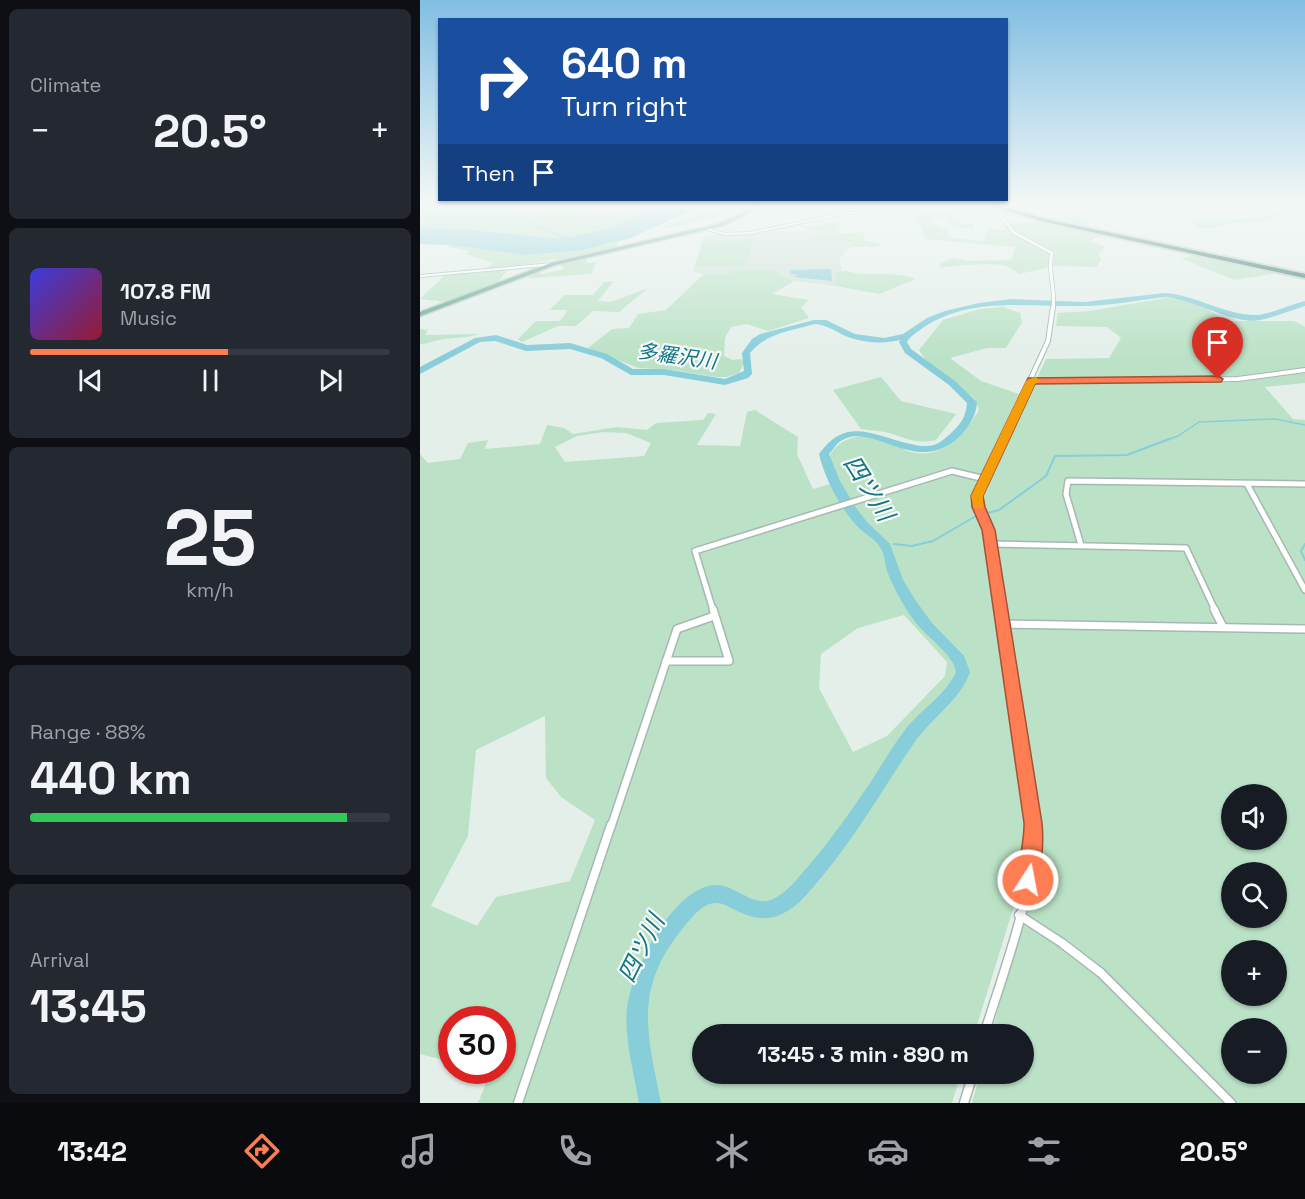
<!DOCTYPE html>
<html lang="en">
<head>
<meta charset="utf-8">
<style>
  :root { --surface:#171b24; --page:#242831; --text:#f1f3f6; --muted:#9ea1a6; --line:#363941; --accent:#ff7d52 }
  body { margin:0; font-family:"Space Grotesk","Noto Sans JP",sans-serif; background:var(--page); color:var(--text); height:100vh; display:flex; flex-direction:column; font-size:22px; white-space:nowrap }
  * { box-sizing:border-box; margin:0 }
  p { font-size:20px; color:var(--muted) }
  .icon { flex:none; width:33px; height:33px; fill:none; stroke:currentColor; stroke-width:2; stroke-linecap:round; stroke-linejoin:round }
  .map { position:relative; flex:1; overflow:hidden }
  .side { display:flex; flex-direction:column; gap:9px; padding:9px; background:#0d0f14; width:420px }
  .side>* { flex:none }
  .hud { position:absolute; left:18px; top:18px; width:570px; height:183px; border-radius:0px; box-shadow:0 2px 4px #0004; background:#1a4fa0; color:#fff; overflow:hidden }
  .buttons { position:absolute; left:801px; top:784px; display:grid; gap:12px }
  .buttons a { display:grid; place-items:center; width:66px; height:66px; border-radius:50%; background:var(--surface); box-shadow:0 2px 4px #0004; font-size:30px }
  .speed { position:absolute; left:18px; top:1006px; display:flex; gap:12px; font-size:30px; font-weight:700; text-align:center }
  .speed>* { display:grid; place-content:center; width:78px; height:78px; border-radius:50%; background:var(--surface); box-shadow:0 2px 4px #0004; line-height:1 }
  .speed .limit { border:9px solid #d22; background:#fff; color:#111 }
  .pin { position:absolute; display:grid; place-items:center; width:51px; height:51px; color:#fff; margin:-62px -26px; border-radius:50% 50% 50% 0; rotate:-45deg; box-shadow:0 0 6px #0007 }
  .pin .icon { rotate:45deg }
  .me { position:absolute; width:66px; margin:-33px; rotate:11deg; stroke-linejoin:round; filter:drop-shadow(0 0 4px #0008) }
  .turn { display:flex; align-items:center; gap:21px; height:126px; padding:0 24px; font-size:27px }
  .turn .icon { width:78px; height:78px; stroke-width:2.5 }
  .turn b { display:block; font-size:42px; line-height:51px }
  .then { display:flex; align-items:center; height:57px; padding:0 24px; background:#0003; gap:12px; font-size:22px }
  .big { font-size:45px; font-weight:700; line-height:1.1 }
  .side .card { flex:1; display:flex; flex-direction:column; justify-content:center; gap:9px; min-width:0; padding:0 21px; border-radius:9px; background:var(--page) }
  .side .dial { align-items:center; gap:0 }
  .dial b { font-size:78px; line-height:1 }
  .song { display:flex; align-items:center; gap:18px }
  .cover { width:72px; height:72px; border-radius:9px; background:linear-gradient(135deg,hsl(240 70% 55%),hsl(350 70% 35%)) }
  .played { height:6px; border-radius:3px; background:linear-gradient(90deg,var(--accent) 55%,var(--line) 55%) }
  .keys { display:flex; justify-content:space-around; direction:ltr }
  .heat { display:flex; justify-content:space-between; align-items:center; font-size:33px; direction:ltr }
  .charge { height:9px; border-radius:4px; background:linear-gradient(90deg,#34c759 88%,var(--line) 0) }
  .trip { position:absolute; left:272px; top:1024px; width:342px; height:60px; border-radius:30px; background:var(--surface); box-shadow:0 2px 4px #0004; font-weight:700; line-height:60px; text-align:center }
  .tabs { display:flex; height:96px; justify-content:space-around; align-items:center; background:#090b0e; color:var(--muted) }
  .tabs .icon { width:42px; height:42px }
  .tabs .active { color:var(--accent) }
  .tabs b { font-size:27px; color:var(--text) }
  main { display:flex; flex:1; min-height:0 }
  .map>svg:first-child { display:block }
  .built { fill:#d2e0d9 }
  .green { fill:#bbe2c6; fill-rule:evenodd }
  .water { fill:#87cdda }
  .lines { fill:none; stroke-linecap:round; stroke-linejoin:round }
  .stream-far1 { stroke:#87cdda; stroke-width:1.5 }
  .stream { stroke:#87cdda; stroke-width:2 }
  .river { fill:#87cdda; fill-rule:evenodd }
  .street-far4-casing { stroke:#a6b8b2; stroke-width:4.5 }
  .street-far3-casing { stroke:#a6b8b2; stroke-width:6 }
  .street-far2-casing { stroke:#a6b8b2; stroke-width:8 }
  .street-far1-casing { stroke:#a6b8b2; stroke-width:10 }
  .street-casing { stroke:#a6b8b2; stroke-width:11 }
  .secondary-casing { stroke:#a1bcb3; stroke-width:2 }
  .primary-casing { stroke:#c1cbc8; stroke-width:3 }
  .highway-casing { stroke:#c1cbc8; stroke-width:4 }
  .street-far4 { stroke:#fff; stroke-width:3 }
  .street-far3 { stroke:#fff; stroke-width:4 }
  .street-far2 { stroke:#fff; stroke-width:5 }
  .street-far1 { stroke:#fff; stroke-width:7 }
  .street { stroke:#fff; stroke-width:8 }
  .secondary { fill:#fff; fill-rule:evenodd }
  .primary { fill:#64aa98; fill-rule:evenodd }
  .highway { fill:#297364; fill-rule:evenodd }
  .route { fill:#ff7d52; stroke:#a65135; stroke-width:1.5 }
  .slow { fill:#f59e0b }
  .labels { text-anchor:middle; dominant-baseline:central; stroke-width:4.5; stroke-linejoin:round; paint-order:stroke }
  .far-water-label { font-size:20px; font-style:italic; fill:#137487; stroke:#f6fbf8 }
  .water-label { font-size:24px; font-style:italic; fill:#137487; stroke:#f6fbf8 }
</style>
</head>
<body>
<main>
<section class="side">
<div class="card"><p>Climate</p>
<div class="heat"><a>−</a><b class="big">20.5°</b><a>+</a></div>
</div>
<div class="card">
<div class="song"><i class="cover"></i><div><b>107.8 FM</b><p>Music</p></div></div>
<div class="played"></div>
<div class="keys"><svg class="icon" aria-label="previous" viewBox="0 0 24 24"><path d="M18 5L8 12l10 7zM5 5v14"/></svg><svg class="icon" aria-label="pause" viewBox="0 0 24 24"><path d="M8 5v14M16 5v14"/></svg><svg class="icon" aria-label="next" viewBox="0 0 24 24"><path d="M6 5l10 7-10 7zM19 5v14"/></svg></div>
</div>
<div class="card dial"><b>25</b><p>km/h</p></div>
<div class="card"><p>Range · 88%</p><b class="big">440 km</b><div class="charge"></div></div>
<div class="card"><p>Arrival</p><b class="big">13:45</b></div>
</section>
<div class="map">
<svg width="885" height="1103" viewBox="0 0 885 1103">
  <rect width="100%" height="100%" fill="#e4efea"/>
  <polygon class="built" points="355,231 391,231 399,234 395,240 432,243 431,247 419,259 422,271 416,272 416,286 374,281 361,274 284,274 273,272 284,236"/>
  <g class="green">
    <path d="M0,204H69L66,210L94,211L93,213C118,214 141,208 165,206L163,213L228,210L189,228L141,239L42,229L0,228Z"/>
    <polygon points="284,204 332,204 307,209 306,214 245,229 245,225 279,213 277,206"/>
    <path d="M851,204L857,205L860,214C845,224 831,222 814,223C803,224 792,231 781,228C777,227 773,222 770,219H830L851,214Z"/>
    <path d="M510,212H527L529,215H538L540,224H553V229L537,228L531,225L529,218H510V224L517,225L518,229H526L529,238L564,241L567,229L587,230L584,223H612L622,217H664L671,221L655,228L683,234L670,241L685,247L679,254L681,260L676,267L635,266L599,274C595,271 588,266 583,265C573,263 531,265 521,268L520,264L532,258L548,261L591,260L595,247L506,239L500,226L490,216Z"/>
    <polygon points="413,221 423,226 416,229 422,234 445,232 443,240 460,244 455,247 431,247 431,243 394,240 398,233 379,226 354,230 379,224 394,228"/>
    <polygon points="332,240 327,266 275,267 282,241"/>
    <polygon points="197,242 198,246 205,246 139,261 136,259 90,267 79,281 27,302 0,299 25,275 58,273 74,263 46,254 49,251 28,247 30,245 106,255 164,250"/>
    <polygon points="779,255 859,273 814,280 761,258"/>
    <polygon points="166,258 168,263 177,262 171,274 110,278 106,274 118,270 121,274 144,269 139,263"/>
    <polygon points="311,270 351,270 374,281 352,294 389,300 381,307 389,318 348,331 327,324 311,327 305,338 304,356 312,360 321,359 324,363 319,373 307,377 296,377 253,370 218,368 168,348 192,329 209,328 218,314 246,310 284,274 309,274"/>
    <path d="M426,271C449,278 473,270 496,279L459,294L416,286V272Z"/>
    <polygon points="194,281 178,301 191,302 228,288 199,312 173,311 156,326 138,326 102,342 98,339 116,321 140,321 148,310 130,310 144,295 173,295 184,282"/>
    <path d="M746,298C770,297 787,306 804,321H874L885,327V383L845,387L873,419L885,420V1103H552L560,1074H603V1035H571L618,867L622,837L577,550L569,515L563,506L562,494L626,359L689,358L701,338L687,327L636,326L638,313L669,311ZM812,795H856V840H812ZM812,873H856V918H812ZM812,951H856V996H812ZM812,1029H856V1074H812Z"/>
    <path d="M583,307L600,313L602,322L586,348H567L530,358L561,381L599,394L552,494L553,508L562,520L608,827L607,864L554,1035H282V1074H541L532,1103H58L71,1071H82V1020H32L31,1062L0,1054V454L8,463L40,459L48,443L68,440L65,449L120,444L127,425L144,428L153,434L197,427L227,430L236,423L283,420L288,413L296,414L277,445L320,446L327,412L335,410L378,437L377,454L393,489L420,481L411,465L409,457C419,436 442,433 462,439C474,443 484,452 497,453C525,457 546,432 559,410L555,399L505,359L499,350L523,320L560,309ZM184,432L206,433L231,443L224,456L145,462L135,447L157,436ZM484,615L527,662L525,676L467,736L433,752L399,688L401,654L438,628ZM125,716L126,778L141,797L175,820L150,881L76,897L57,926L11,906L48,836L56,750Z"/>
    <path d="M0,329L8,330L5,335L59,334C45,339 34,337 19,340C12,341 8,344 0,344Z"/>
    <path d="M461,377L481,401L536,414L516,440C493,445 486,437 465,432C457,431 449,430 441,429L413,390Z"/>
  </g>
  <g class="water">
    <polygon points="242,204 284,204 211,238 164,250 106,255 30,245 0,244 0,228 42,229 141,239 189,228"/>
    <polygon points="411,269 412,281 374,277 377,274 370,274 371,270"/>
  </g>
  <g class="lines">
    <g class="stream-far1">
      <polyline points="0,217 95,216 142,237 151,238"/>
      <polyline points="745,441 758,436 779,422 855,419 885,425"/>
    </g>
    <g class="stream">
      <polyline points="474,544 492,546 513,541 556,516 579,510 626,476 635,456 707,455 749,439"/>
      <polyline points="885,544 881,551 885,560"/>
    </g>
    <path class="river" d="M745,293C776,295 804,315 836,315C849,315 871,304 885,301V306C871,310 855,317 840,320C813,325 774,299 745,297C718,300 689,306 662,306C609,307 551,296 504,327C498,332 491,335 487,342L491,349L535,381L557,402C556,416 550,425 541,435C496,481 451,416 418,443C415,446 412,451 409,454L420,481L436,508L447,522L470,544L483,580L496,601L512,623L544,656L550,672C540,701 511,718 494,743C464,787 438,833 404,874C393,887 383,901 369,910C349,923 333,919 313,909C308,906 302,903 296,903C283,903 272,917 264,927C213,988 227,1032 241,1103H219C214,1072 204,1040 207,1009C211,971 252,888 295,885C316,884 334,910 355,898C369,891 380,875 391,863C412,838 431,811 450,783C462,765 472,747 485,730C500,710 526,695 536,672C534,655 507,637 496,623C484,607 474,589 467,571C465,564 465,555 461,549C456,539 445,534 438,527C420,508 405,479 399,454C426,415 454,436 491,444C498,446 507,447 514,445C522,442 528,436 533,431C542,423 546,415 547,403L529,385L485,353L479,342L480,340C464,344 447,343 431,338C418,334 408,324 394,324C371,331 346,333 330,353L332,374L328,378L305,385L244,375H211L181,358L150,349L106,351L75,341L60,342L0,374V367L55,338L76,335L107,345L150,343L187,354L213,369H244L305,379L324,371L322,353L332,339L340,334L394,320H406L435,334L464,338L483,334L507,318L525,311L559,303L591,299L664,302Z"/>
    <g class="street-far4-casing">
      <path id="street-far4" d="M579,208L578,211L593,232L632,253C627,272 636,289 633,308"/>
    </g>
    <g class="street-far3-casing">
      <g id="street-far3">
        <polyline points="611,381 818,379 885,370"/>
        <polyline points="582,441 628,341 633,307"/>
      </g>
    </g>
    <g class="street-far2-casing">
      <g id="street-far2">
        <polyline points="827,484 885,590"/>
        <polyline points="570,544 766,548 795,610"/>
        <polyline points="661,545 646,494 648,481 885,484"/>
        <polyline points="293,610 275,551 532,471 565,479"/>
        <polyline points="580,610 568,530 557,496 583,439"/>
      </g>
    </g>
    <g class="street-far1-casing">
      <g id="street-far1">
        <polyline points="580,609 612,827"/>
        <polyline points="794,609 803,627"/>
        <polyline points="582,624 885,629"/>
        <polyline points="246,661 309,661 293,609"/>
        <polyline points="191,827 257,629 294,616"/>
      </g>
    </g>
    <g class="street-casing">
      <g id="street">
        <polyline points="599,915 642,943 681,973 811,1103"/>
        <path d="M564,1035C580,981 620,879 612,825"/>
        <polyline points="98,1103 191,825"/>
        <polyline points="544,1103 553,1074"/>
      </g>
    </g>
    <g class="secondary-casing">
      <g id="secondary">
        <polygon points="524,204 534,204 477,213 427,214 330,234 304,235 285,229 287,228 304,233 330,232 427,212 477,211"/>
        <polygon points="133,263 135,264 135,265 0,277 0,275"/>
      </g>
    </g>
    <g class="primary-casing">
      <polygon id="primary" points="333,204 338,204 324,216 302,226 135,265 0,316 0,312 131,263 298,224 320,214"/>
    </g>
    <g class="highway-casing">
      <polygon id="highway" points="565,204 574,204 626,219 885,274 885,278 625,222"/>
    </g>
    <use href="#street-far4" class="street-far4"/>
    <use href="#street-far3" class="street-far3"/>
    <use href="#street-far2" class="street-far2"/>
    <use href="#street-far1" class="street-far1"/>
    <use href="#street" class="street"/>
    <use href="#secondary" class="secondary"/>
    <use href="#primary" class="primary"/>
    <use href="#highway" class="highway"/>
  </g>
  <linearGradient id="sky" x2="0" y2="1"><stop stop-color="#81bee2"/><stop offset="0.57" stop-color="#f3f8f6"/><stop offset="1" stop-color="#f3f8f6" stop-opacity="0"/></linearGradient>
  <rect width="885" height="358" fill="url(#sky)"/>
  <path class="route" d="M798,376L803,379L801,382L615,384L563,496L565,507L575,530L622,823C624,843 622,868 615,887L608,890L600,887C595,873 605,841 604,823L562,530L552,507L551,496L608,378Z"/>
  <polygon class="slow" points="615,377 621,381 615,384 563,496 563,508 554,508 551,496 606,381"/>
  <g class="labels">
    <g class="far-water-label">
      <text transform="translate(257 356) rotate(8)">多羅沢川</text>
    </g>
    <g class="water-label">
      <text transform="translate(449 488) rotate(58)">四ツ川</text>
      <text transform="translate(221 948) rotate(-63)">四ツ川</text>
    </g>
  </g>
</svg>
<div class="buttons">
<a><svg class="icon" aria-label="sound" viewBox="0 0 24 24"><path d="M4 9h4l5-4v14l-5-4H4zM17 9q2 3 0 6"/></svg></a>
<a><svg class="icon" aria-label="search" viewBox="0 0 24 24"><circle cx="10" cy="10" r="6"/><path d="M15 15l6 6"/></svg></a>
<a>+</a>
<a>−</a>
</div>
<div class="speed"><div class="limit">30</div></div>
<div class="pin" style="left:798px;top:379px;background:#d93025"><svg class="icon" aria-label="arrive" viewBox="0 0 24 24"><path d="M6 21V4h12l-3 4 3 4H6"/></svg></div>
<svg class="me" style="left:608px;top:880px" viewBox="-20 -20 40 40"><circle r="17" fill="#ff7d52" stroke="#fff" stroke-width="3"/><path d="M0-11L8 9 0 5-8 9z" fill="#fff"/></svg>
<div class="trip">13:45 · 3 min · 890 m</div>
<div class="hud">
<div class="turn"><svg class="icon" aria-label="right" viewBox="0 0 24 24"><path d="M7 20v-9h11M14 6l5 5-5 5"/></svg><div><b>640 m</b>Turn right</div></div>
<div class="then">Then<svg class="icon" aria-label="arrive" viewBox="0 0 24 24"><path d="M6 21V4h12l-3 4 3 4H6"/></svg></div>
</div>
</div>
</main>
<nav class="tabs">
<b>13:42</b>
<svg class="icon active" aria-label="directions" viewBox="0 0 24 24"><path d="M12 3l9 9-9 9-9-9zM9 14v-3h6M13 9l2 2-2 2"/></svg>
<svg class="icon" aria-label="music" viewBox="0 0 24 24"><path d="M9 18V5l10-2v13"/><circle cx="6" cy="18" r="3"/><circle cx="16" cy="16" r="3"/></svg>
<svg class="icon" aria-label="phone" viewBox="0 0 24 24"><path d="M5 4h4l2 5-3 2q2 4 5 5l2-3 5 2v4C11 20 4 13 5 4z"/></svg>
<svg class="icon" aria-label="climate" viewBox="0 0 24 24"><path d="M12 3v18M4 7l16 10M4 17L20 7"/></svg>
<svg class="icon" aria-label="car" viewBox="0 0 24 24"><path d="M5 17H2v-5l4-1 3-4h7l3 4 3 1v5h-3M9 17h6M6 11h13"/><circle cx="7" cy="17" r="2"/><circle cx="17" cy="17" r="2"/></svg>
<svg class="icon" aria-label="filters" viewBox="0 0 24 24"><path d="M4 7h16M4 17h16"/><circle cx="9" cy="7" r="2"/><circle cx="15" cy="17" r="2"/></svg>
<b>20.5°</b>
</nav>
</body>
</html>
